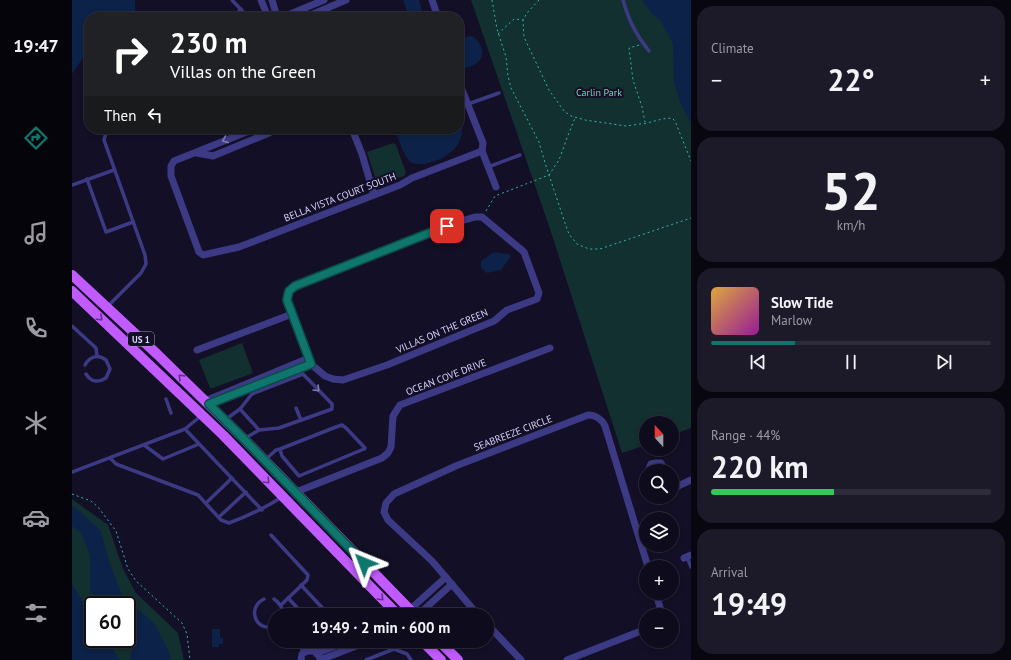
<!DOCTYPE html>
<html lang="en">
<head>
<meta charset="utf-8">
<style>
  :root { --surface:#0e0b1c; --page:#1c1929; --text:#f1f3f6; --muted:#9b9ba3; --line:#2e2b3b; --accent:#0f766e }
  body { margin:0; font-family:"PT Sans",sans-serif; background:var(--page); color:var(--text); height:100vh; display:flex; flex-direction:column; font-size:15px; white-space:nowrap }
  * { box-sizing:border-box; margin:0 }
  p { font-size:13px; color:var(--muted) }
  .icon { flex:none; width:22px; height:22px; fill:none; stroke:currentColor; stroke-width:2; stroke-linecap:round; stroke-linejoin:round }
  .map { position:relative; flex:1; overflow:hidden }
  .panel { display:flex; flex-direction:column; gap:6px; padding:6px; background:#08060f; width:320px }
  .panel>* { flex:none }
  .top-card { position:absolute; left:12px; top:12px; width:380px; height:122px; border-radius:16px; box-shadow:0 2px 6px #0003,0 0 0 1px var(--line); background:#202124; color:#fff; overflow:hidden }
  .needle { width:26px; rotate:339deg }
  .fabs { position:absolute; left:567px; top:416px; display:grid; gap:8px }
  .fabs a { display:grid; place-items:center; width:40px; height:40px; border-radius:50%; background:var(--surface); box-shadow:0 2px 6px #0003,0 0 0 1px var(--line); font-size:20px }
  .speed { position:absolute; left:12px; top:596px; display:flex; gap:8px; font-size:20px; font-weight:700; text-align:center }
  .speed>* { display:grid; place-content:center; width:52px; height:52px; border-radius:50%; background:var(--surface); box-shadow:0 2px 6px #0003,0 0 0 1px var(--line); line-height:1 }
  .speed .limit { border:2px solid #111; border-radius:6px; background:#fff; color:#111 }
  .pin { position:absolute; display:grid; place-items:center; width:34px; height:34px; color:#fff; margin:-17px; border-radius:8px; box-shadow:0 2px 6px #0006 }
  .me { position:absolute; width:44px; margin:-22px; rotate:316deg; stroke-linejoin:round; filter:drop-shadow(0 0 3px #0008) }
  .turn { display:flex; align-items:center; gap:14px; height:84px; padding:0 20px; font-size:18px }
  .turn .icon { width:52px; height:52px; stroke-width:2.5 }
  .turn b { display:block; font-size:28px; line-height:34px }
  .then { display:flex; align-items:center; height:38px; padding:0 20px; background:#0003; gap:8px; font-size:15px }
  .big { font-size:30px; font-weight:700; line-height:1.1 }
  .panel .card { flex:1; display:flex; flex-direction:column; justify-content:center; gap:6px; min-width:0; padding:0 14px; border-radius:16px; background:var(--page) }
  .panel .dial { align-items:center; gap:0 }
  .dial b { font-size:52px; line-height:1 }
  .song { display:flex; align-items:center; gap:12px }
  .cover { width:48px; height:48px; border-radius:6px; background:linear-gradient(135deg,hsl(40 70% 55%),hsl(300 70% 35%)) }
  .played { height:4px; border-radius:2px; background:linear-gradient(90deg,var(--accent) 30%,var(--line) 30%) }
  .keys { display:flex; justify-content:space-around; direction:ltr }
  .heat { display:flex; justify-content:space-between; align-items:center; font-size:22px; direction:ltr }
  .charge { height:6px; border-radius:3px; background:linear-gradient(90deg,#34c759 44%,var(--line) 0) }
  .trip { position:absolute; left:196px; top:608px; width:226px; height:40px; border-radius:20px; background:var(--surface); box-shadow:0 2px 6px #0003,0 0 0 1px var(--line); font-weight:700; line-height:40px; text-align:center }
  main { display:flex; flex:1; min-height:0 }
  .dock { display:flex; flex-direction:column; width:72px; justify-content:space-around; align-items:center; background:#06040b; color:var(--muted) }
  .dock .icon { width:28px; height:28px }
  .dock .selected { color:var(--accent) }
  .dock b { font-size:18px; color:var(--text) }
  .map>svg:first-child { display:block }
  .green { fill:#12302f }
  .water { fill:#0c2248 }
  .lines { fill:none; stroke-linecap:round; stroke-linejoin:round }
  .path { stroke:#2fb8b0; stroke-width:1; stroke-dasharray:2 3; stroke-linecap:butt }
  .service { stroke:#3d3a85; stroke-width:3.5 }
  .minor { stroke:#3d3a85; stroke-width:7 }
  .primary { stroke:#c25bff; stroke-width:10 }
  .oneway { stroke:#837fbc }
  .oneway2 { stroke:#623188 }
  .route-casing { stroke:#0a4d48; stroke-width:10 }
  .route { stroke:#0f766e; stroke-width:7 }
  .labels { text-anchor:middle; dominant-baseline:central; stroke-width:4; stroke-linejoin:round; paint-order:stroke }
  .shield { fill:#130f26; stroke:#9e99be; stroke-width:1 }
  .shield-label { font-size:9px; font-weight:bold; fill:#d9d4ff }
  .park-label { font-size:10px; fill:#5fe0c0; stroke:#130f26 }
  .street-label { font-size:10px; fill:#d9d4ff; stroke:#130f26 }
</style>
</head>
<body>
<main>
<nav class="dock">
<b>19:47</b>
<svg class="icon selected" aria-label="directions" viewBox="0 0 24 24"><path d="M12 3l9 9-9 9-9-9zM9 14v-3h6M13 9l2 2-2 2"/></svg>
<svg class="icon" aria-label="music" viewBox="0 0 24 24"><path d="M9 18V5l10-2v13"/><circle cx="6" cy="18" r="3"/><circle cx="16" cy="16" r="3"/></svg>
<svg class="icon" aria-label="phone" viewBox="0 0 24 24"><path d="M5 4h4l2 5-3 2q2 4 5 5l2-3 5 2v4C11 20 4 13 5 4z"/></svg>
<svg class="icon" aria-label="climate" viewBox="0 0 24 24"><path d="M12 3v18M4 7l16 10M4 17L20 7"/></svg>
<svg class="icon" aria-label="car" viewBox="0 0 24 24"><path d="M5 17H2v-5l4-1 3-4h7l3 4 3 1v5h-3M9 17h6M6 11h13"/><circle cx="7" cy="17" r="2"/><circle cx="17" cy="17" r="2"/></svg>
<svg class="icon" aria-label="filters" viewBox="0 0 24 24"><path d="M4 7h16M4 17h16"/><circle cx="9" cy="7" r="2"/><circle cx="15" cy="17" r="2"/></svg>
</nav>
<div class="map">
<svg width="619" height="660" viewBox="0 0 619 660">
  <rect width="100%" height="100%" fill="#130f26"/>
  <g class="green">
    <polygon points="399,0 619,0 619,428 600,435 600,423 574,423 574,445 550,453 479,232"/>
    <polygon points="321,143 324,145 334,173 332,176 308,184 305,183 295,152"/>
    <polygon points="170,343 181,373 141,388 138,388 127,360"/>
    <polygon points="0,499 36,525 51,569 64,593 106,633 112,660 41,660 27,639 55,639 55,605 21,605 21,630 0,598"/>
  </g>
  <g class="water">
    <polygon points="0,0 63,0 63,10 67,17 17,17 17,53 11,58 0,74"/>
    <polygon points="331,0 347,0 352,17 337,17"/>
    <polygon points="570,0 619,0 619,123 609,105 602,82 601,44 588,20 579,13"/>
    <path d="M398,36C407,37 415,54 407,61C403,66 393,68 387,70V38Z"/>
    <path d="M387,111C392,121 392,137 384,147C375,159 353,167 339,163L333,155L322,129H387Z"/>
    <polygon points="422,252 437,254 439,256 429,270 415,273 409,268 409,261"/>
    <polygon points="0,506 6,510 29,531 37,561 50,595 82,623 98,654 98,660 58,660 60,648 46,639 55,639 55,605 29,605 18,590 18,555 9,533 0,526"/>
    <polygon points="0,584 21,619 21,639 34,639 48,660 0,660"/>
    <polygon points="140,629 148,629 148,638 151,638 151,644 147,644 147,647 140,647"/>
  </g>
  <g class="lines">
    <g class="path">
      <polyline points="420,0 425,29 434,57 436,76 439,88 467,142 474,166 495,229 497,234 505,244 517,249 528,249 619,218"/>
      <polyline points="467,0 455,13 451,20 452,37 477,90 492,111 499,116 513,120 554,126 575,123 590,119 600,118 603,121 619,161"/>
      <polyline points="426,34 442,19 451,20"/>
      <polyline points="567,45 557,48 561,80 570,107 573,122"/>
      <polyline points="414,211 423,196 477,175 487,160 495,138 503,118"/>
      <polyline points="0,494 19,501 26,507 44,531 56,569 64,581 110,623 115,634 118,660"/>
    </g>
    <g class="service">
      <polyline points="160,0 176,17"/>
      <path d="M551,0C557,21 563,33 577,51"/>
      <polyline points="162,17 169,9"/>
      <polyline points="396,104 427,93"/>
      <polyline points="416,167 448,155"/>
      <polyline points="15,179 34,232 61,222"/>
      <polyline points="0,185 42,170"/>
      <polyline points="35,307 69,273 74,264 73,255 32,140 34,133 39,129"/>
      <polyline points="0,326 24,348 25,356"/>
      <path d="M13,365C18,356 26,354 34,360L38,369L34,378C26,383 19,382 14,374"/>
      <polyline points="94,399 99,413"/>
      <polyline points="224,408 229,420"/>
      <polyline points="153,420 168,409"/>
      <polyline points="113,429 190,510"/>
      <polyline points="172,439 187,430 207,428 260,409 260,404 231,374 180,394 168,409 187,430"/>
      <polyline points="72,445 91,459 127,444"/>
      <path d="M38,458L44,464L126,495L149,520L157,523C176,516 193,508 210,497"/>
      <polyline points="193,460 204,450 208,449 264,427 270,425 274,428 293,448 292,449 227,476 210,456 208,449"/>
      <polyline points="0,472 113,429 130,415"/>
      <polyline points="134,503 160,478"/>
      <polyline points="147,517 174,492"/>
      <polyline points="199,535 236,575 235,580 209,605"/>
      <polyline points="615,557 619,567"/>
      <polyline points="229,585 257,615"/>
      <polyline points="216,598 232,615"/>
      <path d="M192,599C174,608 184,633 203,626"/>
      <path d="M202,599C208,603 211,608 211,615"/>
      <polyline points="223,641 232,652"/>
      <polyline points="294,660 322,649 335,654 339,660"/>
    </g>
    <g class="minor">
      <polyline points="189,0 196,17"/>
      <polyline points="200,0 205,17"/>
      <polyline points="360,0 366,17"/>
      <polyline points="215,17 216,15 252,0"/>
      <polyline points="234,17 274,0"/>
      <polyline points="387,82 411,143 410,151 424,187"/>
      <polyline points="182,129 102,161 99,166 99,176 127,252 131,255 167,247 328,185 340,178 410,151"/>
      <polyline points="280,129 290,154 302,195"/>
      <polyline points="125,153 141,156 197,133 201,129"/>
      <polygon points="403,217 410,217 452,252 467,293 465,299 435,310 422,321 315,365 271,380 261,379 253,376 239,364 215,300 217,291 223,286 389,221"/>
      <polyline points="125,350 220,314"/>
      <polyline points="133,401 237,358"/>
      <polyline points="137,405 239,364"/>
      <polyline points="576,471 579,464 584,463 589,463 593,471"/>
      <polyline points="600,489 619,480"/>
      <polyline points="224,492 310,458 316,453 319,447 321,416 328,405 478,348"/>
      <polyline points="612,558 619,555"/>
      <polyline points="584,593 589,611 589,615"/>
      <polyline points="332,615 374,577"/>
      <polyline points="346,615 380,584"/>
      <path d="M406,615L360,561L316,520L312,512L314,503L322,494L386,465L516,415C523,415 530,419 533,426L576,567"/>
      <polyline points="415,624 449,660"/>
      <polyline points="245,653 277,641"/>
      <polyline points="229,660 230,654 235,651 242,651 247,656"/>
      <polyline points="248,660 297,641"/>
      <polyline points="495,660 574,629"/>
    </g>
    <g class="primary">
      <polyline points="0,275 85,354 172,439 343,615"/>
      <polyline points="0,291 151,435 326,615"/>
      <polyline points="350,641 369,660"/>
      <polyline points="367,641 386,660"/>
    </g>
  </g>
  <defs><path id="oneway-chevron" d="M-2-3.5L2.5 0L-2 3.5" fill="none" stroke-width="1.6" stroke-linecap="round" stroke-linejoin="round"/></defs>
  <g class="oneway">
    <use href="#oneway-chevron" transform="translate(153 140) rotate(158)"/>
    <use href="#oneway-chevron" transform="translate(245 389) rotate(46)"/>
  </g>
  <g class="oneway2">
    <use href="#oneway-chevron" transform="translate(28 318) rotate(43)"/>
    <use href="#oneway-chevron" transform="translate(109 377) rotate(-136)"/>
    <use href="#oneway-chevron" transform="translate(195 481) rotate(46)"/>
    <use href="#oneway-chevron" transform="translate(309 598) rotate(46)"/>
  </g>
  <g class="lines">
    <g class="route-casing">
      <polyline id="route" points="292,563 172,439 137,404 239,364 215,300 217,291 223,286 375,226"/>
    </g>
    <use href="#route" class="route"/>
  </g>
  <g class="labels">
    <rect class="shield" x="56" y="332" width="26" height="14" rx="3"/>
    <g class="shield-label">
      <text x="69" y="339">US 1</text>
    </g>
    <g class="park-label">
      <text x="527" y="92">Carlin Park</text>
    </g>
    <g class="street-label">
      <text transform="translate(268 197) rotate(-21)">BELLA VISTA COURT SOUTH</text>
      <text transform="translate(370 331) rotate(-23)">VILLAS ON THE GREEN</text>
      <text transform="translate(374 377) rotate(-21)">OCEAN COVE DRIVE</text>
      <text transform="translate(441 433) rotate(-21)">SEABREEZE CIRCLE</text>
    </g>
  </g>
</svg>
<div class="fabs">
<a><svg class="needle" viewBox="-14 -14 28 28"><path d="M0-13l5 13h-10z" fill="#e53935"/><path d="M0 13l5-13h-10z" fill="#9b9ba3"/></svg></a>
<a><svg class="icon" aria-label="search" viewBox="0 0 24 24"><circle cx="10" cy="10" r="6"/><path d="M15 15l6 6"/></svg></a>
<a><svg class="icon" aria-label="layers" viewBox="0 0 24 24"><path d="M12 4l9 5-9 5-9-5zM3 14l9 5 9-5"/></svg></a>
<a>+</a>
<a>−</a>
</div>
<div class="speed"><div class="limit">60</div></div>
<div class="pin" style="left:375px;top:226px;background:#d93025"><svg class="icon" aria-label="arrive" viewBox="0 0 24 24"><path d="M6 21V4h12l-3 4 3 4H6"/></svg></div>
<svg class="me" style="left:292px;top:563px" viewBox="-20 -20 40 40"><path d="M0-17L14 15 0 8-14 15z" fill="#0f766e" stroke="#fff" stroke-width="4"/></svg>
<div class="trip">19:49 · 2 min · 600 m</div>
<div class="top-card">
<div class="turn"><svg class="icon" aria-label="right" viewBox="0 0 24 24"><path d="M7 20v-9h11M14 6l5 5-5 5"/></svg><div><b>230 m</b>Villas on the Green</div></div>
<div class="then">Then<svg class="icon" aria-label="left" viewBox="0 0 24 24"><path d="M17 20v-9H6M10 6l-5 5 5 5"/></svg></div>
</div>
</div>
<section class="panel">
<div class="card"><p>Climate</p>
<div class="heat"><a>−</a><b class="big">22°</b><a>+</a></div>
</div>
<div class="card dial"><b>52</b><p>km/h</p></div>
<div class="card">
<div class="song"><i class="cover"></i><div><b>Slow Tide</b><p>Marlow</p></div></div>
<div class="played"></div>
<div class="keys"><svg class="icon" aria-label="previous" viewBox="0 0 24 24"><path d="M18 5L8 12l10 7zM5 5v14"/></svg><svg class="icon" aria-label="pause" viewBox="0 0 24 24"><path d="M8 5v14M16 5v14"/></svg><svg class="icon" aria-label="next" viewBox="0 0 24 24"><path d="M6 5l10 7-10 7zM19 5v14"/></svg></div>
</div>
<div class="card"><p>Range · 44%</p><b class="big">220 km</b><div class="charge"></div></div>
<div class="card"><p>Arrival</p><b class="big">19:49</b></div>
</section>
</main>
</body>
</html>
